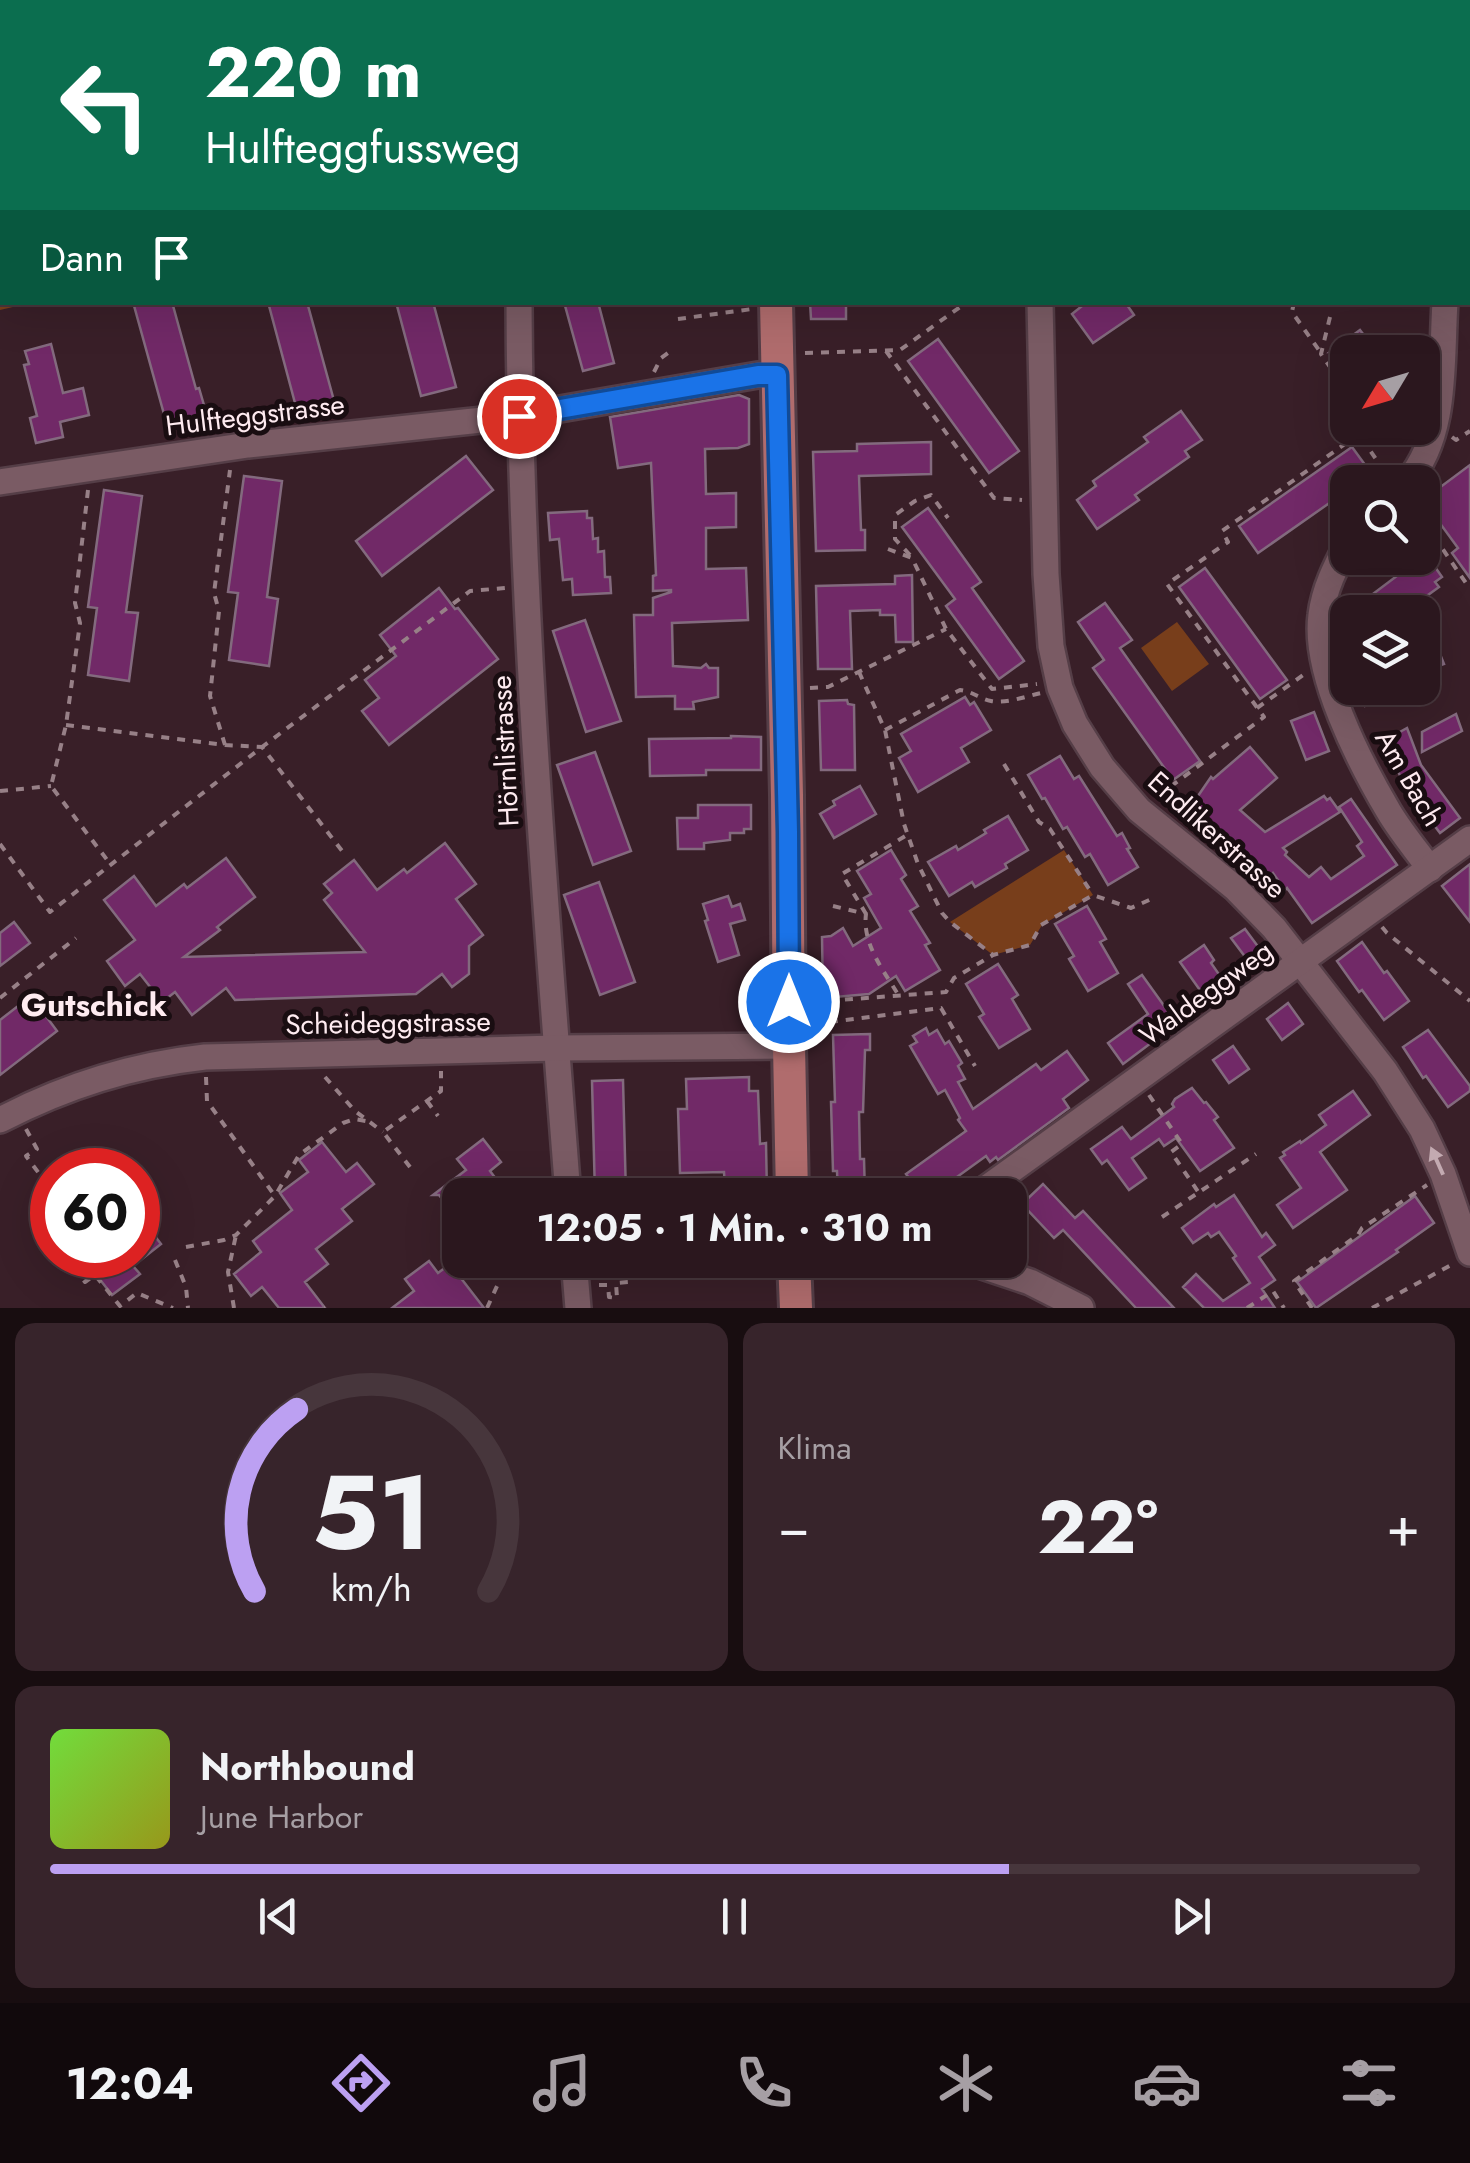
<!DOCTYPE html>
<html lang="de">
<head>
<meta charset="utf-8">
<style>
  :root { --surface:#2b171e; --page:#37242b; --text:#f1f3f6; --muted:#a69fa4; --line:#47363c; --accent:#bca0f2 }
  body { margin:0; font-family:Jost,sans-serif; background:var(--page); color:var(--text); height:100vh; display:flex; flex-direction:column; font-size:38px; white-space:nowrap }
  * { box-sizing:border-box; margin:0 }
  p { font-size:32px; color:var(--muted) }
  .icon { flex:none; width:55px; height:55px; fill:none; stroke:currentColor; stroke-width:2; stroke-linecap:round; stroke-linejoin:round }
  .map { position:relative; height:1308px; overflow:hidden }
  .sheet { display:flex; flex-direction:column; gap:15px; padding:15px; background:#180d10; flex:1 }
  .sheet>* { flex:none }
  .banner { position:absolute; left:0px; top:0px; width:1470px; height:305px; box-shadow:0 10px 40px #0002,0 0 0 2px var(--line); background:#0b6e4f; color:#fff; overflow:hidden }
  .needle { width:65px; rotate:232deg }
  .fabs { position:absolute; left:1330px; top:335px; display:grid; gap:20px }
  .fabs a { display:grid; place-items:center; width:110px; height:110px; border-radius:20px; background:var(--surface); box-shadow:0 10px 40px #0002,0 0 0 2px var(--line); font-size:50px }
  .speed { position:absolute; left:30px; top:1148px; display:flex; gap:20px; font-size:50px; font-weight:700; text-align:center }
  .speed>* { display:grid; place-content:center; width:130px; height:130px; border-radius:50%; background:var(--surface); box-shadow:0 10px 40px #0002,0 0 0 2px var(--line); line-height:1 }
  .speed .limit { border:15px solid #d22; background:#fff; color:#111 }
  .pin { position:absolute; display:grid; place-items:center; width:85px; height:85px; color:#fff; margin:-42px; border:5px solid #fff; border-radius:50%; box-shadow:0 2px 10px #0007 }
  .me { position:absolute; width:110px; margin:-55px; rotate:0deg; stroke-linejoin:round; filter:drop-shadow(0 0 8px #0008) }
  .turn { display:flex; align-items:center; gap:35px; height:210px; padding:0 40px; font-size:45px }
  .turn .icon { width:130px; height:130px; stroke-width:2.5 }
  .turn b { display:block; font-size:70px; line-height:85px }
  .then { display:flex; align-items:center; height:95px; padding:0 40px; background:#0003; gap:20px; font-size:38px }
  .big { font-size:75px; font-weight:700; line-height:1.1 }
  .sheet .widget { flex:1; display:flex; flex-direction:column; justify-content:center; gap:15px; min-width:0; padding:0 35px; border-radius:20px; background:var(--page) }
  .sheet .dial { align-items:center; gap:0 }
  .dial svg { height:260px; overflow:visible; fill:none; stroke:var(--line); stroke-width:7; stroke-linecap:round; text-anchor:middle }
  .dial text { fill:var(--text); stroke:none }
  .song { display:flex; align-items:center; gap:30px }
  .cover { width:120px; height:120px; border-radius:15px; background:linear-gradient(135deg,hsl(100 70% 55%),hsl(60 70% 35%)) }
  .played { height:10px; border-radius:5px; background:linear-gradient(90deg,var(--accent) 70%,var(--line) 70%) }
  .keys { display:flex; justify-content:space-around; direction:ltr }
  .heat { display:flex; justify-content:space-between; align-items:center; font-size:55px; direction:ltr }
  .sheet .tiles { flex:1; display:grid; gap:15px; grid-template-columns:1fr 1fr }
  .widget:last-child { grid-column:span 2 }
  .trip { position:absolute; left:442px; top:1178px; width:585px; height:100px; border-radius:20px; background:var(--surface); box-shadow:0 10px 40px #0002,0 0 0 2px var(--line); font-weight:700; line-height:100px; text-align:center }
  .tabs { display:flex; height:160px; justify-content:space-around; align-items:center; background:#11090c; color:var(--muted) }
  .tabs .icon { width:70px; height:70px }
  .tabs .active { color:var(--accent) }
  .tabs b { font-size:45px; color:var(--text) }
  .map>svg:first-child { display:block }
  .green { fill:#783e1b }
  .building { fill:#712967; stroke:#836a7e; stroke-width:2.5 }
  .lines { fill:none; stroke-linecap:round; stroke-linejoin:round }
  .minor-casing { stroke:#553e47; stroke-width:30 }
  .major-casing { stroke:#553e47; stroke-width:38 }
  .path { stroke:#978087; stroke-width:4; stroke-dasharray:8 8; stroke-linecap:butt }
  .minor { stroke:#7a5b64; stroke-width:25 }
  .major { stroke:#b06c6d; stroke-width:32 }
  .oneway { fill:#c3aab1 }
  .route-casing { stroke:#114b97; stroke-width:25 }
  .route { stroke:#1a73e8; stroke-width:18 }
  .labels { text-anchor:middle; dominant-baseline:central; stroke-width:10; stroke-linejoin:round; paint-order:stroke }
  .street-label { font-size:28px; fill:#feebf0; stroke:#190d11 }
  .quarter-label { font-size:32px; font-weight:bold; fill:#feebf0; stroke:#190d11 }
</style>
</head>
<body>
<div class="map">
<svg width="1470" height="1308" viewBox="0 0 1470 1308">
  <rect width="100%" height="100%" fill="#391f28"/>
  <g class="green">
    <polygon points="0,0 516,0 516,2 2,2 2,302 30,303 0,310"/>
    <polygon points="1177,622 1209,664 1172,691 1141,648"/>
    <polygon points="1064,850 1093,895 1042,925 1030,945 993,955 950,922"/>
  </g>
  <g class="building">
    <polygon points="133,302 172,302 196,389 199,388 206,412 202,413 203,415 167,425"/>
    <polygon points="268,302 307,302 336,408 299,418"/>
    <polygon points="396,302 433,302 456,387 421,396"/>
    <polygon points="564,302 598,302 614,363 583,371"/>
    <polygon points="810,302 846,302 846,319 811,319"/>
    <polygon points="1087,302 1125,302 1134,315 1093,343 1072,314"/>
    <polygon points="1360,330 1377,352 1330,352"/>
    <polygon points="938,339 1019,451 989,473 908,361"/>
    <polygon points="51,344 63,393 83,388 89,415 60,422 63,437 36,443 30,418 37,416 24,365 29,364 25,351"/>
    <polygon points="739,395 749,399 749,444 738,448 705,449 706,494 736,493 736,527 706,528 706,569 746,568 748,620 672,623 673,666 701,668 706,664 709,668 718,668 718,697 693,702 694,709 675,709 675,696 636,697 634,615 653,615 653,598 671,592 671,590 653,591 653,576 656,575 651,463 618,468 610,417"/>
    <polygon points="1181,411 1202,440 1185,451 1189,457 1135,495 1139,500 1097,529 1077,500 1096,486 1093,481 1148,442 1144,437"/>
    <polygon points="931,442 931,474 859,476 861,530 865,530 865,550 816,551 813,452 857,451 857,444"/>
    <polygon points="1352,447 1371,473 1358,482 1348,482 1348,490 1258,553 1239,526"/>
    <polygon points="466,456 493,490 382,576 356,541"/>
    <polygon points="1470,465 1470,578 1452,553 1458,548 1423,500"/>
    <polygon points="244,476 282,481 267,597 278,599 269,666 229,660 238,593 228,592"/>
    <polygon points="104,490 142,496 126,612 138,613 129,681 88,675 97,608 88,607"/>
    <polygon points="928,508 981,582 972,588 1024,661 999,679 946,606 955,599 902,527"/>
    <polygon points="587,511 587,518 592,518 593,539 598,538 598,552 604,551 605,577 610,577 611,593 573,595 572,579 563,580 559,539 550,540 548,513"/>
    <polygon points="1426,554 1442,577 1435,582 1439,587 1410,608 1407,605 1397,612 1349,612"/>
    <polygon points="1205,568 1287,680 1260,699 1179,587"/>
    <polygon points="912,575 913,642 896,642 895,615 880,615 880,610 850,611 852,669 818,669 816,586 895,584 895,576"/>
    <polygon points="439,588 455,609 458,608 498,659 389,745 362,711 379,698 365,680 396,656 380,635"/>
    <polygon points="1105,603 1132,640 1120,648 1200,761 1173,780 1093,668 1104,660 1078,622"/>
    <polygon points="585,620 621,721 586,732 553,631"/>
    <polygon points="1422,629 1431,646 1436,644 1444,664 1438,666 1440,671 1422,678"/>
    <polygon points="1358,688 1410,688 1410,689 1365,706"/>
    <polygon points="965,697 970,705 974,702 991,730 961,748 969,762 918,792 899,758 911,751 901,734"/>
    <polygon points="847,700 848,704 854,705 855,770 821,770 819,701"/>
    <polygon points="1314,712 1329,751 1306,760 1291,721"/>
    <polygon points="1456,714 1462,731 1422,752 1422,732"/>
    <polygon points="1407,728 1421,765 1460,818 1440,833 1409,792 1382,742"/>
    <polygon points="731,736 761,737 761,770 706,770 706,775 650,776 649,739 731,738"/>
    <polygon points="1250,747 1277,778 1240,810 1265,832 1324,796 1327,800 1330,798 1340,812 1283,848 1287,852 1285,855 1309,877 1321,867 1331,879 1364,856 1357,846 1362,842 1339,807 1351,799 1397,865 1312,923 1287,888 1285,890 1273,873 1270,877 1217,828 1213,831 1187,812 1211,777 1213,779"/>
    <polygon points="595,752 631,851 593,865 557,765"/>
    <polygon points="1060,756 1074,779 1079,776 1117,836 1122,833 1130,848 1127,849 1138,867 1108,885 1090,854 1085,857 1067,827 1063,829 1045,798 1042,799 1028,775"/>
    <polygon points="860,786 876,814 834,838 820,814 835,805 833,801"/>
    <polygon points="698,805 751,805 751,829 744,829 744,833 730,833 730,840 704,843 704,849 678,849 677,818 698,818"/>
    <polygon points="1008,816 1028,850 1005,864 1007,868 975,887 972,882 949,896 928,862 956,846 958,850 986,833 984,830"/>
    <polygon points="445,843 476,884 456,899 483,935 469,946 469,974 452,987 442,974 416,994 235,1000 226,988 192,1015 175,992 162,1002 140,974 125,986 107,961 135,940 104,900 134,876 156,906 184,884 187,888 226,858 255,897 217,927 220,930 184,957 365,952 324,900 332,893 324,884 354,860 377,890 404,869 407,873"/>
    <polygon points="891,850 906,875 901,879 918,906 910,911 930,943 925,945 940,970 905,991 896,976 869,994 823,998 822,937 831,936 843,928 853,946 881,928 864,898 871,894 857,871"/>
    <polygon points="1470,864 1470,922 1442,886"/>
    <polygon points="599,882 635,982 600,995 564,895"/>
    <polygon points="728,896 732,907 740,904 745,920 730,924 739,955 718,962 705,921 708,920 703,904"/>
    <polygon points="1087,906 1106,939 1100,942 1118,973 1088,991 1069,959 1074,956 1055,924"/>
    <polygon points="14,922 30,943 0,966 0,933"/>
    <polygon points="1245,929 1265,956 1252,966 1231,938"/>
    <polygon points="1362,942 1384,973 1387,971 1409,1001 1384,1020 1362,990 1359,992 1337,961"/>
    <polygon points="1204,945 1214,960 1211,963 1227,986 1207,1000 1180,962"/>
    <polygon points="998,964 1018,995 1012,999 1030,1029 999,1048 979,1017 984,1014 966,984"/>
    <polygon points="1142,975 1175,1021 1169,1025 1171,1028 1123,1064 1108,1043 1148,1014 1128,984"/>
    <polygon points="31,996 57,1031 0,1075 0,1020"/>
    <polygon points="1288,1003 1303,1024 1282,1040 1267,1019"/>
    <polygon points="926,1028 929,1035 937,1030 945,1044 949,1041 962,1063 958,1066 965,1079 958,1082 973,1109 1036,1064 1041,1070 1067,1051 1088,1080 1063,1099 1069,1108 998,1160 996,1157 990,1162 986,1156 932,1195 896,1195 912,1182 906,1174 966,1131 958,1120 960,1118 945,1090 938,1094 910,1046 917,1042 913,1036"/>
    <polygon points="1428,1030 1470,1086 1470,1091 1448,1107 1426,1076 1423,1078 1403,1047"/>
    <polygon points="870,1034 870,1050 865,1050 863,1112 859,1112 860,1159 864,1159 865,1195 838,1195 837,1171 833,1171 831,1102 835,1102 833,1035"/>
    <polygon points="1233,1046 1249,1069 1229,1083 1213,1060"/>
    <polygon points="749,1077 749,1091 758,1091 760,1144 766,1143 767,1195 739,1195 738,1189 725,1189 724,1172 680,1173 678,1109 687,1109 686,1079"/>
    <polygon points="623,1080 626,1195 595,1195 592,1081"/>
    <polygon points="1192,1088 1204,1103 1206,1102 1218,1117 1214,1120 1234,1148 1200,1171 1176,1138 1164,1146 1159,1139 1132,1158 1146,1178 1129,1190 1107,1160 1102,1164 1091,1149 1122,1127 1131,1139 1174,1107 1172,1104 1175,1099"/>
    <polygon points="1353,1091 1370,1115 1320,1152 1347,1190 1293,1228 1277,1205 1301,1188 1280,1158 1285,1155 1283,1152 1300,1141 1301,1143 1326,1125 1319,1115"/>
    <polygon points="483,1139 501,1162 490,1171 503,1188 494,1195 460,1195 460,1222 439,1195 433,1195 466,1170 457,1159"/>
    <polygon points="322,1142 346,1172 357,1163 374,1184 342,1209 352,1221 316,1249 328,1264 305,1282 325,1308 279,1308 262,1287 251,1296 234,1274 261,1252 253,1241 292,1210 280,1193 308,1172 299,1160"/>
    <polygon points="1043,1184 1075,1218 1083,1211 1174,1308 1136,1308 1063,1230 1054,1238 1022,1204"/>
    <polygon points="1234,1195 1262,1237 1266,1233 1275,1245 1259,1257 1275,1280 1262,1289 1275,1308 1204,1308 1183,1287 1196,1274 1223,1301 1250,1283 1233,1258 1236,1256 1219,1232 1211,1237 1208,1233 1193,1243 1182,1228 1214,1204 1216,1207"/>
    <polygon points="1415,1196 1434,1223 1396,1250 1398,1252 1316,1308 1297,1282"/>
    <polygon points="138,1214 161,1244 133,1266 140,1274 112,1295 91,1268 82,1274 68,1255 138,1255"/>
    <polygon points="429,1261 438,1273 450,1264 484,1308 392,1308 414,1291 405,1279"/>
  </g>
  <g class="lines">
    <g class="minor-casing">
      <g id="minor">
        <polyline points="516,0 516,2"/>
        <polyline points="1036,0 1036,2"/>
        <polyline points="1420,0 1422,2"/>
        <path d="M519,302C520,601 545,898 568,1195"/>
        <polyline points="1040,302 1046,574 1051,646 1060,688 1075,724 1102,767 1139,810 1235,888 1274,928 1385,1071 1422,1129 1443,1174 1470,1253"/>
        <polyline points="0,482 248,445 519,416 758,375 777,375"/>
        <path d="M1407,482C1448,435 1441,362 1445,302"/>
        <path d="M1348,543C1336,566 1324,589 1321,615C1313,673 1360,763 1389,812C1401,832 1416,850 1430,869"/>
        <path d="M0,1120C65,1086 132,1065 205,1057L557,1048L789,1046"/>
        <polyline points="977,1195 1470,839"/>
        <polyline points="574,1260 578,1308"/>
        <polyline points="964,1260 1030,1282 1081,1308"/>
      </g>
    </g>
    <g class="major-casing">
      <g id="major">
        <polyline points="769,0 769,2"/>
        <polyline points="776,302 787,795 789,1046 792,1195"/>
        <polyline points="794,1260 796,1308"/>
      </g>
    </g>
    <g class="path">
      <polyline points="304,0 304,2"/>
      <polyline points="914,0 916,2"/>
      <polyline points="1218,0 1220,2"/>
      <polyline points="1277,0 1278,2"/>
      <polyline points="223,2 226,0"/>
      <polyline points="700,2 709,0"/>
      <polyline points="904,2 908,0"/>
      <polyline points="1007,2 1011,0"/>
      <polyline points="1294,2 1298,0"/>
      <polyline points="0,85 2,85"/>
      <polyline points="0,153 2,163"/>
      <polyline points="0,243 2,242"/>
      <polyline points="1294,302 1292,312 1321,353"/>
      <polyline points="1330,317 1321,354 1348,393"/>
      <polyline points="678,319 752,309"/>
      <polyline points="886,351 994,498 1022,500"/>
      <polyline points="805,353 900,350 967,302"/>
      <polyline points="654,372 661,358 672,350"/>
      <polyline points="1368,428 1359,434 1386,474"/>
      <polyline points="1452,437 1456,440 1470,431"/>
      <polyline points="88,490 75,603 80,623 66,725 51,786 111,865"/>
      <polyline points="1422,538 1431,532 1470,589"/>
      <polyline points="888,549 912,558 946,629 992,689 1037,684"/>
      <polyline points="910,555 895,539 895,515 915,501 931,495 948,518"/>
      <polyline points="859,672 885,730 904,824 918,864 942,913 950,922 993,955"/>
      <polyline points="810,688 828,687 946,629"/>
      <polyline points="1257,708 1306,673"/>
      <polyline points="66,725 225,745 262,747 346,856"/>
      <path d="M885,730L960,690C972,691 980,699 991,701C1006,704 1027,696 1041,693"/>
      <polyline points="225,745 210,696 219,611 214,593 230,470"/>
      <polyline points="1004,764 1039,822 1050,829 1093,895"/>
      <polyline points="0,791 51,786"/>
      <polyline points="1158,796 1264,717 1167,584 1228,542 1222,531 1359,434"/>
      <polyline points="0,844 50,912 262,747 470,591 505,588"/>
      <path d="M833,906L866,914C862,944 884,971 899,996"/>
      <polyline points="866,914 842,874 907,835"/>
      <polyline points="1382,927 1387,933 1470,1001"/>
      <polyline points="0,998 76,938"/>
      <polyline points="813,1002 946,992 954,978 993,955 1030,945 1041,925 1093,895 1131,908 1156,897"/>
      <polyline points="814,1024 941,1008 975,1066"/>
      <polyline points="206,1077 207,1101 275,1196"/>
      <polyline points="325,1077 355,1111 383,1132"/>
      <polyline points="1149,1095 1182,1144 1171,1152 1199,1193"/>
      <polyline points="427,1101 438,1116"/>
      <polyline points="26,1129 37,1149 26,1156 50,1188 44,1195 52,1206"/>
      <polyline points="410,1167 383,1132 441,1091 441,1071"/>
      <polyline points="524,1195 543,1180"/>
      <polyline points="1162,1217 1256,1154"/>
      <polyline points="186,1247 224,1240 236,1235 275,1196 299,1155 343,1123 354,1119 372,1122"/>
      <polyline points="64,1255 85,1282 95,1275 120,1306 137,1293 173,1308"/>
      <polyline points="175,1260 186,1287 188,1308"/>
      <polyline points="599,1285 608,1285 609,1297 617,1298 616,1283 629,1282 655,1260"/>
      <polyline points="234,1308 228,1272 236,1235"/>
      <polyline points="324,1308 325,1308"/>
      <polyline points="487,1308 509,1260"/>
      <polyline points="1247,1308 1273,1291 1284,1308"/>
      <polyline points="1312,1308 1294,1281 1358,1235 1362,1228 1427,1185"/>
      <polyline points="1372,1308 1451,1265"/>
    </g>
    <use href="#minor" class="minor"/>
    <use href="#major" class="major"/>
  </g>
  <defs><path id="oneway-solid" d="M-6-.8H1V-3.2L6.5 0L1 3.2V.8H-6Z" transform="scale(2.5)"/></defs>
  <use class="oneway" href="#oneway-solid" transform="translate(1437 1161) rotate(-114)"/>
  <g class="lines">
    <g class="route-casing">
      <polyline id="route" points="519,416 758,375 777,375 788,832 789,1002"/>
    </g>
    <use href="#route" class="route"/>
  </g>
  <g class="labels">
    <g class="street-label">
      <text transform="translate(255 415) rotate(-7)">Hulfteggstrasse</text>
      <text transform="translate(505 751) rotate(-93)">Hörnlistrasse</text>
      <text transform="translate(1409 778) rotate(60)">Am Bach</text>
      <text transform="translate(1217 835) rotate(42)">Endlikerstrasse</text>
      <text transform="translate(1206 993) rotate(-36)">Waldeggweg</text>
      <text transform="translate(388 1023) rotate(-1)">Scheideggstrasse</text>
    </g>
    <g class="quarter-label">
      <text x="94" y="1005">Gutschick</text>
    </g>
  </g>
</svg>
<div class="fabs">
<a><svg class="needle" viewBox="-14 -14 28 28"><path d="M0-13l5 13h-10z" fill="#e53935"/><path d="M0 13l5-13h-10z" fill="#a69fa4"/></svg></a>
<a><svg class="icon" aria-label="search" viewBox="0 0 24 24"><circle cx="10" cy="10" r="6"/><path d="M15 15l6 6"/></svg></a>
<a><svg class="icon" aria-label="layers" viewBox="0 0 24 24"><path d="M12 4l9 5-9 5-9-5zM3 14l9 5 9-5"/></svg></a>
</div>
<div class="speed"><div class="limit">60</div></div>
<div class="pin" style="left:519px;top:416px;background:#d93025"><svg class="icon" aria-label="arrive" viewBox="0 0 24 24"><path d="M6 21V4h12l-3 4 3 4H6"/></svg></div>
<svg class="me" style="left:789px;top:1002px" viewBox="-20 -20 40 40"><circle r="17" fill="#1a73e8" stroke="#fff" stroke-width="3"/><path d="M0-11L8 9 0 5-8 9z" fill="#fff"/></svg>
<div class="trip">12:05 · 1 Min. · 310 m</div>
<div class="banner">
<div class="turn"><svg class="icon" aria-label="left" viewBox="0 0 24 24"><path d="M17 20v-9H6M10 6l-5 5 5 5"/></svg><div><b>220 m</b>Hulfteggfussweg</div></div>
<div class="then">Dann<svg class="icon" aria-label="arrive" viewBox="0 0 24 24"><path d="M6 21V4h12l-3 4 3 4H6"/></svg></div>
</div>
</div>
<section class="sheet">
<div class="tiles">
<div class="widget dial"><svg viewBox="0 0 100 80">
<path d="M14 69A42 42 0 1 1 86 69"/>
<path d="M14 69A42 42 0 0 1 27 13" stroke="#bca0f2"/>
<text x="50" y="56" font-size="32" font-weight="700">51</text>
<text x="50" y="72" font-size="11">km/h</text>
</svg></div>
<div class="widget"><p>Klima</p>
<div class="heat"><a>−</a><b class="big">22°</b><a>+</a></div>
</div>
<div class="widget">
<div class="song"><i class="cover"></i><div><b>Northbound</b><p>June Harbor</p></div></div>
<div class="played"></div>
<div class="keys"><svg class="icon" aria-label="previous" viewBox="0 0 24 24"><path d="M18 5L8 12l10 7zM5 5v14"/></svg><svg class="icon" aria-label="pause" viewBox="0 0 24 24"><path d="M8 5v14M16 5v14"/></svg><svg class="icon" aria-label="next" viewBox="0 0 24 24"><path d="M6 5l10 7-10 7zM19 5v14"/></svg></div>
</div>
</div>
</section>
<nav class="tabs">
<b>12:04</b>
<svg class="icon active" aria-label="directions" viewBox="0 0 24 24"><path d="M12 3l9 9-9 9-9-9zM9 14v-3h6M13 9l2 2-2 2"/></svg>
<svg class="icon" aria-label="music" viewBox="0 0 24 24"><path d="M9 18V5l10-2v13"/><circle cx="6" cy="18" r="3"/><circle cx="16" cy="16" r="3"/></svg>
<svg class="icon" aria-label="phone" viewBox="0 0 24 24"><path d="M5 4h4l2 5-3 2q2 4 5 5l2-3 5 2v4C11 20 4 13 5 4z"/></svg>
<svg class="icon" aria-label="climate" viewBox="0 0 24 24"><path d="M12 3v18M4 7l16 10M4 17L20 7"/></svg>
<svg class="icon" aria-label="car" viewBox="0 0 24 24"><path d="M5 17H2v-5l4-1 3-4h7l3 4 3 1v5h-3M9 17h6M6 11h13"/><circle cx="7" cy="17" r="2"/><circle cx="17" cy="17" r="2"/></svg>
<svg class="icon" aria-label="filters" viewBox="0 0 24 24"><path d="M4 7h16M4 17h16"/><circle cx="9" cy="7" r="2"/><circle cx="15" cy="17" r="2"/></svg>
</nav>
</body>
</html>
